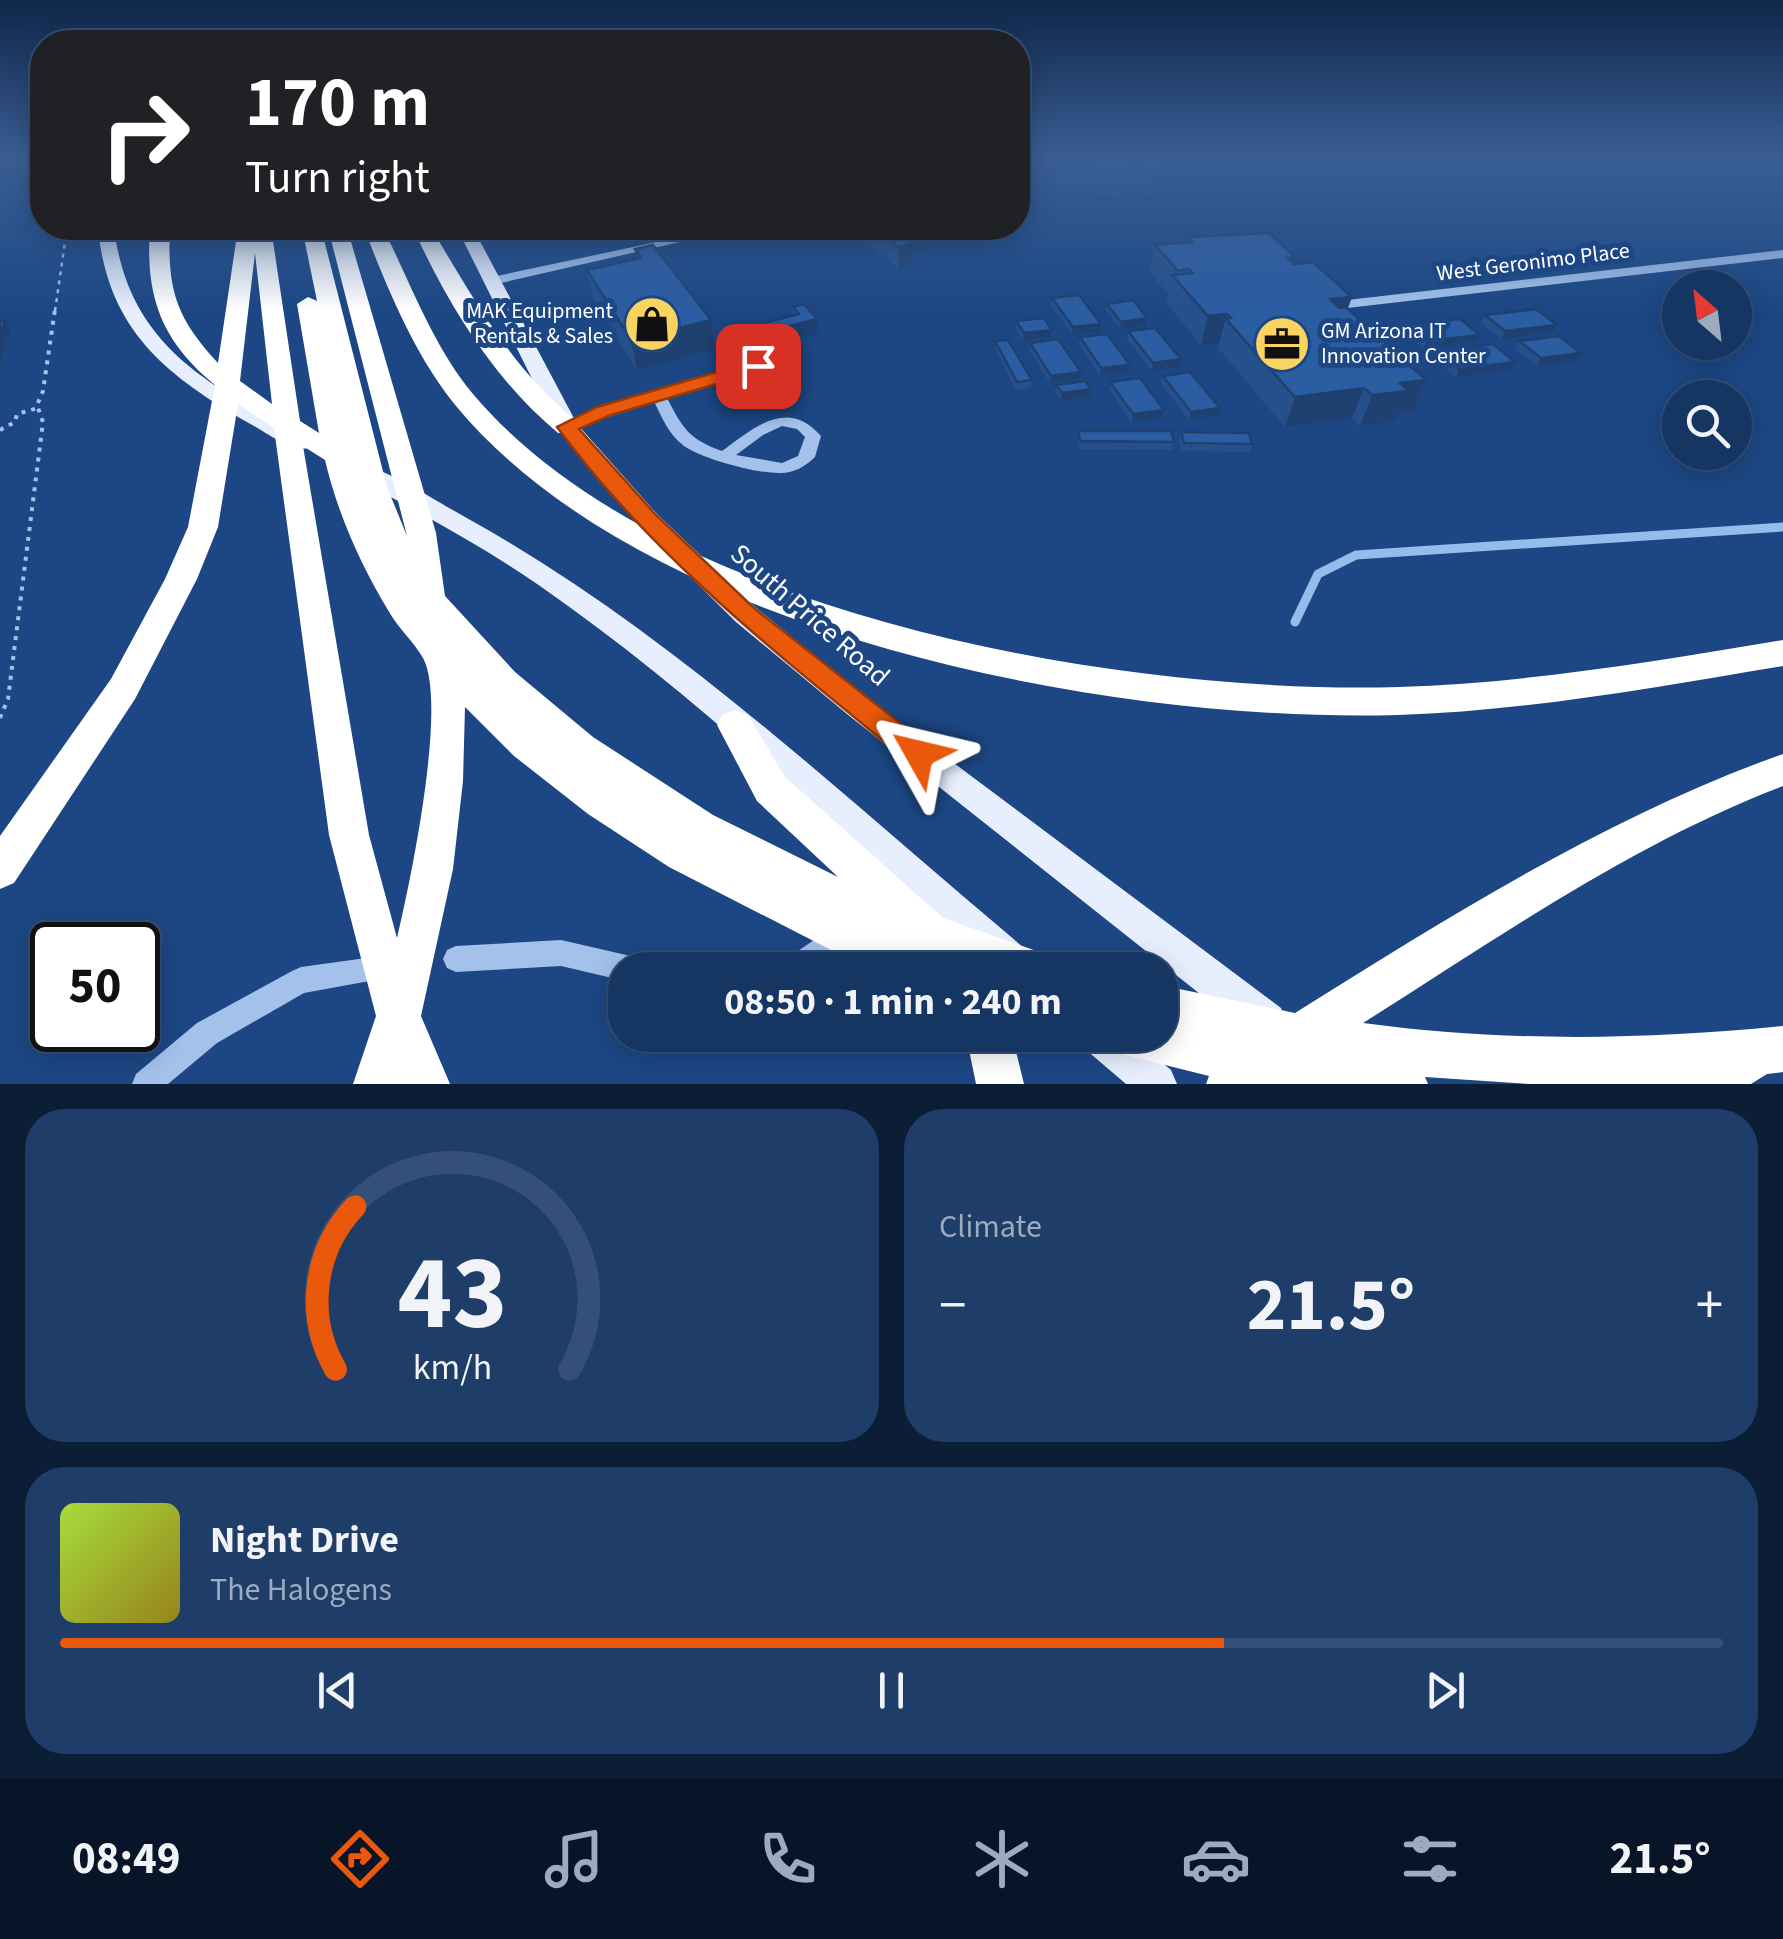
<!DOCTYPE html>
<html lang="en">
<head>
<meta charset="utf-8">
<style>
  :root { --surface:#153563; --page:#1e3d69; --text:#f1f3f6; --muted:#9dabbe; --line:#345078; --accent:#ea580c }
  body { margin:0; font-family:"Source Sans 3",sans-serif; background:var(--page); color:var(--text); height:100vh; display:flex; flex-direction:column; font-size:38px; white-space:nowrap }
  * { box-sizing:border-box; margin:0 }
  p { font-size:32px; color:var(--muted) }
  .icon { flex:none; width:55px; height:55px; fill:none; stroke:currentColor; stroke-width:2; stroke-linecap:round; stroke-linejoin:round }
  .map { position:relative; height:1084px; overflow:hidden }
  .details { display:flex; flex-direction:column; gap:25px; padding:25px; background:#0c1d36; flex:1 }
  .details>* { flex:none }
  .hud { position:absolute; left:30px; top:30px; width:1000px; height:210px; border-radius:40px; box-shadow:0 5px 25px #0003,0 0 0 2px var(--line); background:#202124; color:#fff; overflow:hidden }
  .needle { width:65px; rotate:332deg }
  .tools { position:absolute; left:1662px; top:270px; display:grid; gap:20px }
  .tools a { display:grid; place-items:center; width:90px; height:90px; border-radius:50%; background:var(--surface); box-shadow:0 5px 25px #0003,0 0 0 2px var(--line); font-size:50px }
  .speed { position:absolute; left:30px; top:922px; display:flex; gap:20px; font-size:50px; font-weight:700; text-align:center }
  .speed>* { display:grid; place-content:center; width:130px; height:130px; border-radius:50%; background:var(--surface); box-shadow:0 5px 25px #0003,0 0 0 2px var(--line); line-height:1 }
  .speed .limit { border:5px solid #111; border-radius:15px; background:#fff; color:#111 }
  .pin { position:absolute; display:grid; place-items:center; width:85px; height:85px; color:#fff; margin:-42px; border-radius:20px; box-shadow:0 5px 15px #0006 }
  .me { position:absolute; width:110px; margin:-55px; rotate:307deg; stroke-linejoin:round; filter:drop-shadow(0 0 8px #0008) }
  .turn { display:flex; align-items:center; gap:35px; height:210px; padding:0 50px; font-size:45px }
  .turn .icon { width:130px; height:130px; stroke-width:2.5 }
  .turn b { display:block; font-size:70px; line-height:85px }
  .big { font-size:75px; font-weight:700; line-height:1.1 }
  .details .card { flex:1; display:flex; flex-direction:column; justify-content:center; gap:15px; min-width:0; padding:0 35px; border-radius:40px; background:var(--page) }
  .details .dial { align-items:center; gap:0 }
  .dial svg { height:260px; overflow:visible; fill:none; stroke:var(--line); stroke-width:7; stroke-linecap:round; text-anchor:middle }
  .dial text { fill:var(--text); stroke:none }
  .song { display:flex; align-items:center; gap:30px }
  .cover { width:120px; height:120px; border-radius:15px; background:linear-gradient(135deg,hsl(80 70% 55%),hsl(50 70% 35%)) }
  .played { height:10px; border-radius:5px; background:linear-gradient(90deg,var(--accent) 70%,var(--line) 70%) }
  .keys { display:flex; justify-content:space-around; direction:ltr }
  .heat { display:flex; justify-content:space-between; align-items:center; font-size:55px; direction:ltr }
  .details .tiles { flex:1; display:grid; gap:25px; grid-template-columns:1fr 1fr }
  .card:last-child { grid-column:span 2 }
  .trip { position:absolute; left:608px; top:952px; width:570px; height:100px; border-radius:40px; background:var(--surface); box-shadow:0 5px 25px #0003,0 0 0 2px var(--line); font-weight:700; line-height:100px; text-align:center }
  .menu { display:flex; height:160px; justify-content:space-around; align-items:center; background:#081528; color:var(--muted) }
  .menu .icon { width:70px; height:70px }
  .menu .current { color:var(--accent) }
  .menu b { font-size:45px; color:var(--text) }
  .map>svg:first-child { display:block }
  .lines { fill:none; stroke-linecap:round; stroke-linejoin:round }
  .stream { stroke:#96bcec; stroke-width:9 }
  .path-far1 { stroke:#a3c1eb; stroke-width:2.5; stroke-dasharray:4 5; stroke-linecap:butt }
  .path { stroke:#a3c1eb; stroke-width:4; stroke-dasharray:4 6; stroke-linecap:butt }
  .minor { fill:#a3c1eb; fill-rule:evenodd }
  .major { fill:#e7effe; fill-rule:evenodd }
  .highway { fill:#fff; fill-rule:evenodd }
  .wall { fill:#25508b }
  .shaded-wall { fill:#1e4171 }
  .building { fill:#2b5da2; stroke:#1e4171; stroke-width:2.5 }
  .route { fill:#ea580c; stroke:#983908; stroke-width:2.5 }
  .labels { text-anchor:middle; dominant-baseline:central; stroke-width:10; stroke-linejoin:round; paint-order:stroke }
  .far-street-label { font-size:22px; fill:#fff; stroke:#1c4784 }
  .far-poi-label { font-size:22px; fill:#fff; stroke:#1c4784; text-anchor:end }
  .street-label { font-size:28px; fill:#fff; stroke:#1c4784 }
</style>
</head>
<body>
<div class="map">
<svg width="1783" height="1084" viewBox="0 0 1783 1084">
  <rect width="100%" height="100%" fill="#1c4784"/>
  <g class="lines">
    <polyline class="stream" points="1295,622 1318,574 1356,555 1783,527"/>
    <polyline class="path-far1" points="55,311 67,228"/>
    <g class="path">
      <polyline points="0,430 15,422 17,414 38,408"/>
      <polyline points="0,718 8,699 43,422 37,405 43,391 55,309"/>
    </g>
    <g class="minor">
      <polygon points="722,228 741,228 492,285 486,281 492,277"/>
      <polygon points="1783,250 1783,258 1347,308 1341,304 1347,300"/>
      <path d="M791,352L798,356L796,359L666,396C682,427 688,439 722,451C754,428 787,397 821,436L815,457C806,466 794,473 781,473C757,474 703,459 684,446C669,435 661,416 654,401L572,430H562L559,427L562,424L653,391ZM782,426L797,429L805,437L798,456L782,463L736,455L763,435Z"/>
      <polygon points="840,922 849,925 853,934 849,943 815,970 768,970 772,961 798,951"/>
      <polygon points="561,940 635,957 644,961 648,970 625,970 625,981 561,966 456,972 447,968 443,959 447,950 456,946"/>
      <polygon points="366,958 375,962 379,971 375,980 304,993 217,1043 168,1084 132,1084 136,1074 197,1023 292,971 301,967"/>
    </g>
    <g class="major">
      <path d="M98,228H114C129,348 212,388 311,438L314,443L311,448C292,452 270,435 254,426C168,377 108,332 98,228Z"/>
      <polygon points="457,228 473,228 577,424 657,514 756,608 867,698 1281,1008 1286,1022 1281,1036 1267,1041 1253,1036 847,714 736,622 639,526 556,427"/>
      <path d="M357,463C394,472 432,499 465,517C675,633 852,805 1035,957L1040,970H994C845,840 703,699 540,586C479,544 414,509 349,475L345,470L349,465Z"/>
      <polygon points="1080,1035 1129,1035 1171,1070 1177,1084 1126,1084 1085,1049"/>
    </g>
    <g class="highway">
      <path d="M150,228H170C167,289 176,318 218,363L238,228H271L300,421L319,433L297,304L308,297L317,301L302,228H321L387,487L407,536L328,228H347L436,533L445,596L515,672L593,737L713,815L838,877L757,801L717,725L722,715L735,710L748,715L785,777L943,918L1045,954L1051,970H877L835,952L669,867L588,814L514,756L465,707L463,781L453,869L421,1016L450,1084H353L376,1016L329,835L274,428L238,404L218,527L197,579L135,699L14,883L0,889V836L111,679L165,579L188,527L215,385C161,341 145,296 150,228ZM255,253L272,404L240,381ZM303,446L325,460C338,515 361,566 391,615C400,630 414,642 423,658C448,704 410,883 397,938L369,835Z"/>
      <path d="M364,228H383C411,284 433,346 473,394C660,616 1122,695 1399,687C1528,683 1656,661 1783,640V666C1656,687 1528,711 1398,715C1112,723 648,637 456,406C415,356 387,288 364,228Z"/>
      <path d="M413,228H431C474,299 511,368 576,421L580,427L576,433H558C493,379 447,303 413,228Z"/>
      <path d="M1783,754V786C1633,843 1498,938 1363,1023C1503,1042 1643,1040 1783,1026V1072L1767,1074L1751,1084H1528L1425,1077L1428,1084H1206L1209,1076L1109,1051L1102,1035H1160V985L1295,1013C1450,916 1610,815 1783,754Z"/>
      <polygon points="966,1035 1012,1035 1024,1084 976,1084"/>
    </g>
  </g>
  <g class="wall">
    <polygon points="1048,158 1164,158 1154,195 1123,191 1121,197 1061,189 1061,185 1055,184 1057,169 1047,168"/>
    <polygon points="1406,158 1439,158 1437,162 1407,171 1397,166 1400,160"/>
    <polygon points="1769,158 1783,158 1783,169 1765,163"/>
    <polygon points="852,228 946,228 946,244 913,252 913,264 898,268"/>
    <polygon points="1187,237 1293,263 1348,308 1426,380 1413,410 1399,412 1395,421 1360,426 1352,418 1285,427 1218,348 1219,343 1201,345 1166,303 1168,294 1150,273 1155,245 1186,242"/>
    <polygon points="635,249 711,320 715,349 637,370 593,298 587,270 637,259"/>
    <polygon points="1052,298 1101,324 1100,331 1072,335 1051,305"/>
    <polygon points="1107,304 1146,326 1120,329 1106,311"/>
    <polygon points="793,307 818,333 749,352 743,344 741,329 793,316"/>
    <polygon points="1485,315 1553,332 1502,339 1481,323"/>
    <polygon points="1016,321 1052,330 1051,337 1023,341 1016,328"/>
    <polygon points="1407,325 1480,335 1476,342 1423,349 1404,332"/>
    <polygon points="1128,331 1179,367 1151,370 1127,339"/>
    <polygon points="1080,337 1130,365 1129,372 1100,376 1079,344"/>
    <polygon points="995,341 1032,380 1031,388 1016,390 995,348"/>
    <polygon points="1519,341 1577,361 1537,366 1515,349"/>
    <polygon points="1030,343 1081,372 1080,379 1050,383 1029,350"/>
    <polygon points="1439,351 1511,369 1456,377 1436,359"/>
    <polygon points="1163,376 1218,416 1189,420 1161,384"/>
    <polygon points="1110,382 1164,410 1162,418 1132,422 1109,390"/>
    <polygon points="1056,385 1090,397 1061,401 1055,392"/>
    <polygon points="1078,431 1174,442 1172,450 1079,449 1077,439"/>
    <polygon points="1181,432 1252,444 1250,452 1182,451 1179,440"/>
  </g>
  <g class="shaded-wall">
    <polygon points="0,158 42,158 42,172 0,179"/>
    <polygon points="1162,158 1164,158 1154,195 1159,170"/>
    <polygon points="1430,158 1439,158 1437,162 1407,171 1409,164"/>
    <polygon points="556,228 576,228 557,232"/>
    <polygon points="931,228 946,228 946,244 913,252 913,264 898,268 898,247 903,234"/>
    <polygon points="1352,297 1342,325 1330,299"/>
    <polygon points="1227,314 1219,343 1201,345 1208,316"/>
    <polygon points="1147,318 1146,326 1120,329 1121,322"/>
    <polygon points="817,319 818,333 749,352 747,337"/>
    <polygon points="5,320 10,328 0,366 0,337"/>
    <polygon points="711,320 715,349 637,370 631,340"/>
    <polygon points="1101,324 1100,331 1072,335 1073,327"/>
    <polygon points="1557,325 1553,332 1502,339 1505,331"/>
    <polygon points="1052,330 1051,337 1023,341 1024,333"/>
    <polygon points="1480,335 1476,342 1423,349 1427,341"/>
    <polygon points="1581,353 1577,361 1537,366 1541,358"/>
    <polygon points="1181,359 1179,367 1151,370 1153,363"/>
    <polygon points="1515,362 1511,369 1456,377 1459,369"/>
    <polygon points="1130,365 1129,372 1100,376 1101,368"/>
    <polygon points="1081,372 1080,379 1050,383 1051,376"/>
    <polygon points="1426,380 1413,410 1399,412 1395,421 1360,426 1372,395 1400,383"/>
    <polygon points="1364,388 1352,418 1285,427 1295,397"/>
    <polygon points="1091,389 1090,397 1061,401 1062,393"/>
    <polygon points="1220,408 1218,416 1189,420 1191,412"/>
    <polygon points="1164,410 1162,418 1132,422 1133,414"/>
  </g>
  <g class="building">
    <polygon points="1162,158 1159,170 1128,166 1126,171 1064,164 1066,160 1058,159"/>
    <polygon points="1406,158 1430,158 1409,164 1400,160"/>
    <polygon points="875,228 931,228 903,234 913,243 898,247"/>
    <polygon points="1269,233 1295,257 1288,258 1294,264 1313,262 1352,297 1330,299 1339,308 1346,307 1426,380 1400,383 1408,391 1372,395 1364,388 1295,397 1226,319 1231,318 1227,314 1208,316 1172,275 1193,273 1189,269 1178,271 1155,245 1192,242 1187,237"/>
    <polygon points="653,245 711,320 631,340 587,270 641,258 635,249"/>
    <polygon points="1079,295 1101,324 1073,327 1052,298"/>
    <polygon points="1133,300 1147,318 1121,322 1107,304"/>
    <polygon points="804,304 817,319 747,337 741,329 799,314 793,307"/>
    <polygon points="1536,309 1557,325 1505,331 1485,315"/>
    <polygon points="1044,318 1052,330 1024,333 1016,321"/>
    <polygon points="1460,319 1480,335 1427,341 1407,325"/>
    <polygon points="5,320 0,337 0,321"/>
    <polygon points="1155,328 1181,359 1153,363 1128,331"/>
    <polygon points="1107,334 1130,365 1101,368 1080,337"/>
    <polygon points="1559,336 1581,353 1541,358 1519,341"/>
    <polygon points="1058,339 1081,372 1051,376 1030,343"/>
    <polygon points="1008,340 1032,380 1017,382 995,341"/>
    <polygon points="1493,344 1515,362 1459,369 1439,351"/>
    <polygon points="1190,372 1220,408 1191,412 1163,376"/>
    <polygon points="1140,378 1164,410 1133,414 1110,382"/>
    <polygon points="1085,381 1091,389 1062,393 1056,385"/>
    <polygon points="1078,431 1171,431 1174,442 1080,441"/>
    <polygon points="1181,432 1249,433 1252,444 1184,443"/>
  </g>
  <linearGradient id="sky" x2="0" y2="1"><stop stop-color="#0f2749"/><stop offset="0.51" stop-color="#3a5e94"/><stop offset="1" stop-color="#3a5e94" stop-opacity="0"/></linearGradient>
  <rect width="1783" height="310" fill="url(#sky)"/>
  <path class="route" d="M758,360L767,366L764,370L611,415L579,429L656,515L755,609L929,746L933,754L929,762L919,766L909,762C784,659 654,559 557,427L597,407Z"/>
  <defs>
    <g id="shop-disc" transform="scale(2.875)"><circle r="9.5" fill="#fbd361" stroke="#1c4784"/><path d="M-5-2.5h2.3a2.7 3.5 0 0 1 5.4 0H5L5.5 6h-11ZM-1.5-2.5h3a1.5 2.3 0 0 0-3 0Z" fill="#111"/></g>
    <g id="office-disc" transform="scale(2.875)"><circle r="9.5" fill="#fbd361" stroke="#1c4784"/><path d="M-6-3h4V-5.5h4V-3h4V5H-6ZM-1-4.5V-3h2v-1.5ZM-6 0V1H6V0Z" fill="#111"/></g>
  </defs>
  <g fill-rule="evenodd">
    <use href="#shop-disc" x="652" y="324"/>
    <use href="#office-disc" x="1282" y="344"/>
  </g>
  <g class="labels">
    <g class="far-street-label">
      <text transform="translate(1533 262) rotate(-7)">West Geronimo Place</text>
    </g>
    <g class="far-poi-label">
      <text x="613" y="311">MAK Equipment<tspan x="613" dy="25">Rentals &amp; Sales</tspan></text>
      <text x="1321" y="331" text-anchor="start">GM Arizona IT<tspan x="1321" dy="25">Innovation Center</tspan></text>
    </g>
    <g class="street-label">
      <text transform="translate(810 615) rotate(41)">South Price Road</text>
    </g>
  </g>
</svg>
<div class="tools">
<a><svg class="needle" viewBox="-14 -14 28 28"><path d="M0-13l5 13h-10z" fill="#e53935"/><path d="M0 13l5-13h-10z" fill="#9dabbe"/></svg></a>
<a><svg class="icon" aria-label="search" viewBox="0 0 24 24"><circle cx="10" cy="10" r="6"/><path d="M15 15l6 6"/></svg></a>
</div>
<div class="speed"><div class="limit">50</div></div>
<div class="pin" style="left:758px;top:366px;background:#d93025"><svg class="icon" aria-label="arrive" viewBox="0 0 24 24"><path d="M6 21V4h12l-3 4 3 4H6"/></svg></div>
<svg class="me" style="left:919px;top:754px" viewBox="-20 -20 40 40"><path d="M0-17L14 15 0 8-14 15z" fill="#ea580c" stroke="#fff" stroke-width="4"/></svg>
<div class="trip">08:50 · 1 min · 240 m</div>
<div class="hud">
<div class="turn"><svg class="icon" aria-label="right" viewBox="0 0 24 24"><path d="M7 20v-9h11M14 6l5 5-5 5"/></svg><div><b>170 m</b>Turn right</div></div>
</div>
</div>
<section class="details">
<div class="tiles">
<div class="card dial"><svg viewBox="0 0 100 80">
<path d="M14 69A42 42 0 1 1 86 69"/>
<path d="M14 69A42 42 0 0 1 20 19" stroke="#ea580c"/>
<text x="50" y="56" font-size="32" font-weight="700">43</text>
<text x="50" y="72" font-size="11">km/h</text>
</svg></div>
<div class="card"><p>Climate</p>
<div class="heat"><a>−</a><b class="big">21.5°</b><a>+</a></div>
</div>
<div class="card">
<div class="song"><i class="cover"></i><div><b>Night Drive</b><p>The Halogens</p></div></div>
<div class="played"></div>
<div class="keys"><svg class="icon" aria-label="previous" viewBox="0 0 24 24"><path d="M18 5L8 12l10 7zM5 5v14"/></svg><svg class="icon" aria-label="pause" viewBox="0 0 24 24"><path d="M8 5v14M16 5v14"/></svg><svg class="icon" aria-label="next" viewBox="0 0 24 24"><path d="M6 5l10 7-10 7zM19 5v14"/></svg></div>
</div>
</div>
</section>
<nav class="menu">
<b>08:49</b>
<svg class="icon current" aria-label="directions" viewBox="0 0 24 24"><path d="M12 3l9 9-9 9-9-9zM9 14v-3h6M13 9l2 2-2 2"/></svg>
<svg class="icon" aria-label="music" viewBox="0 0 24 24"><path d="M9 18V5l10-2v13"/><circle cx="6" cy="18" r="3"/><circle cx="16" cy="16" r="3"/></svg>
<svg class="icon" aria-label="phone" viewBox="0 0 24 24"><path d="M5 4h4l2 5-3 2q2 4 5 5l2-3 5 2v4C11 20 4 13 5 4z"/></svg>
<svg class="icon" aria-label="climate" viewBox="0 0 24 24"><path d="M12 3v18M4 7l16 10M4 17L20 7"/></svg>
<svg class="icon" aria-label="car" viewBox="0 0 24 24"><path d="M5 17H2v-5l4-1 3-4h7l3 4 3 1v5h-3M9 17h6M6 11h13"/><circle cx="7" cy="17" r="2"/><circle cx="17" cy="17" r="2"/></svg>
<svg class="icon" aria-label="filters" viewBox="0 0 24 24"><path d="M4 7h16M4 17h16"/><circle cx="9" cy="7" r="2"/><circle cx="15" cy="17" r="2"/></svg>
<b>21.5°</b>
</nav>
</body>
</html>
